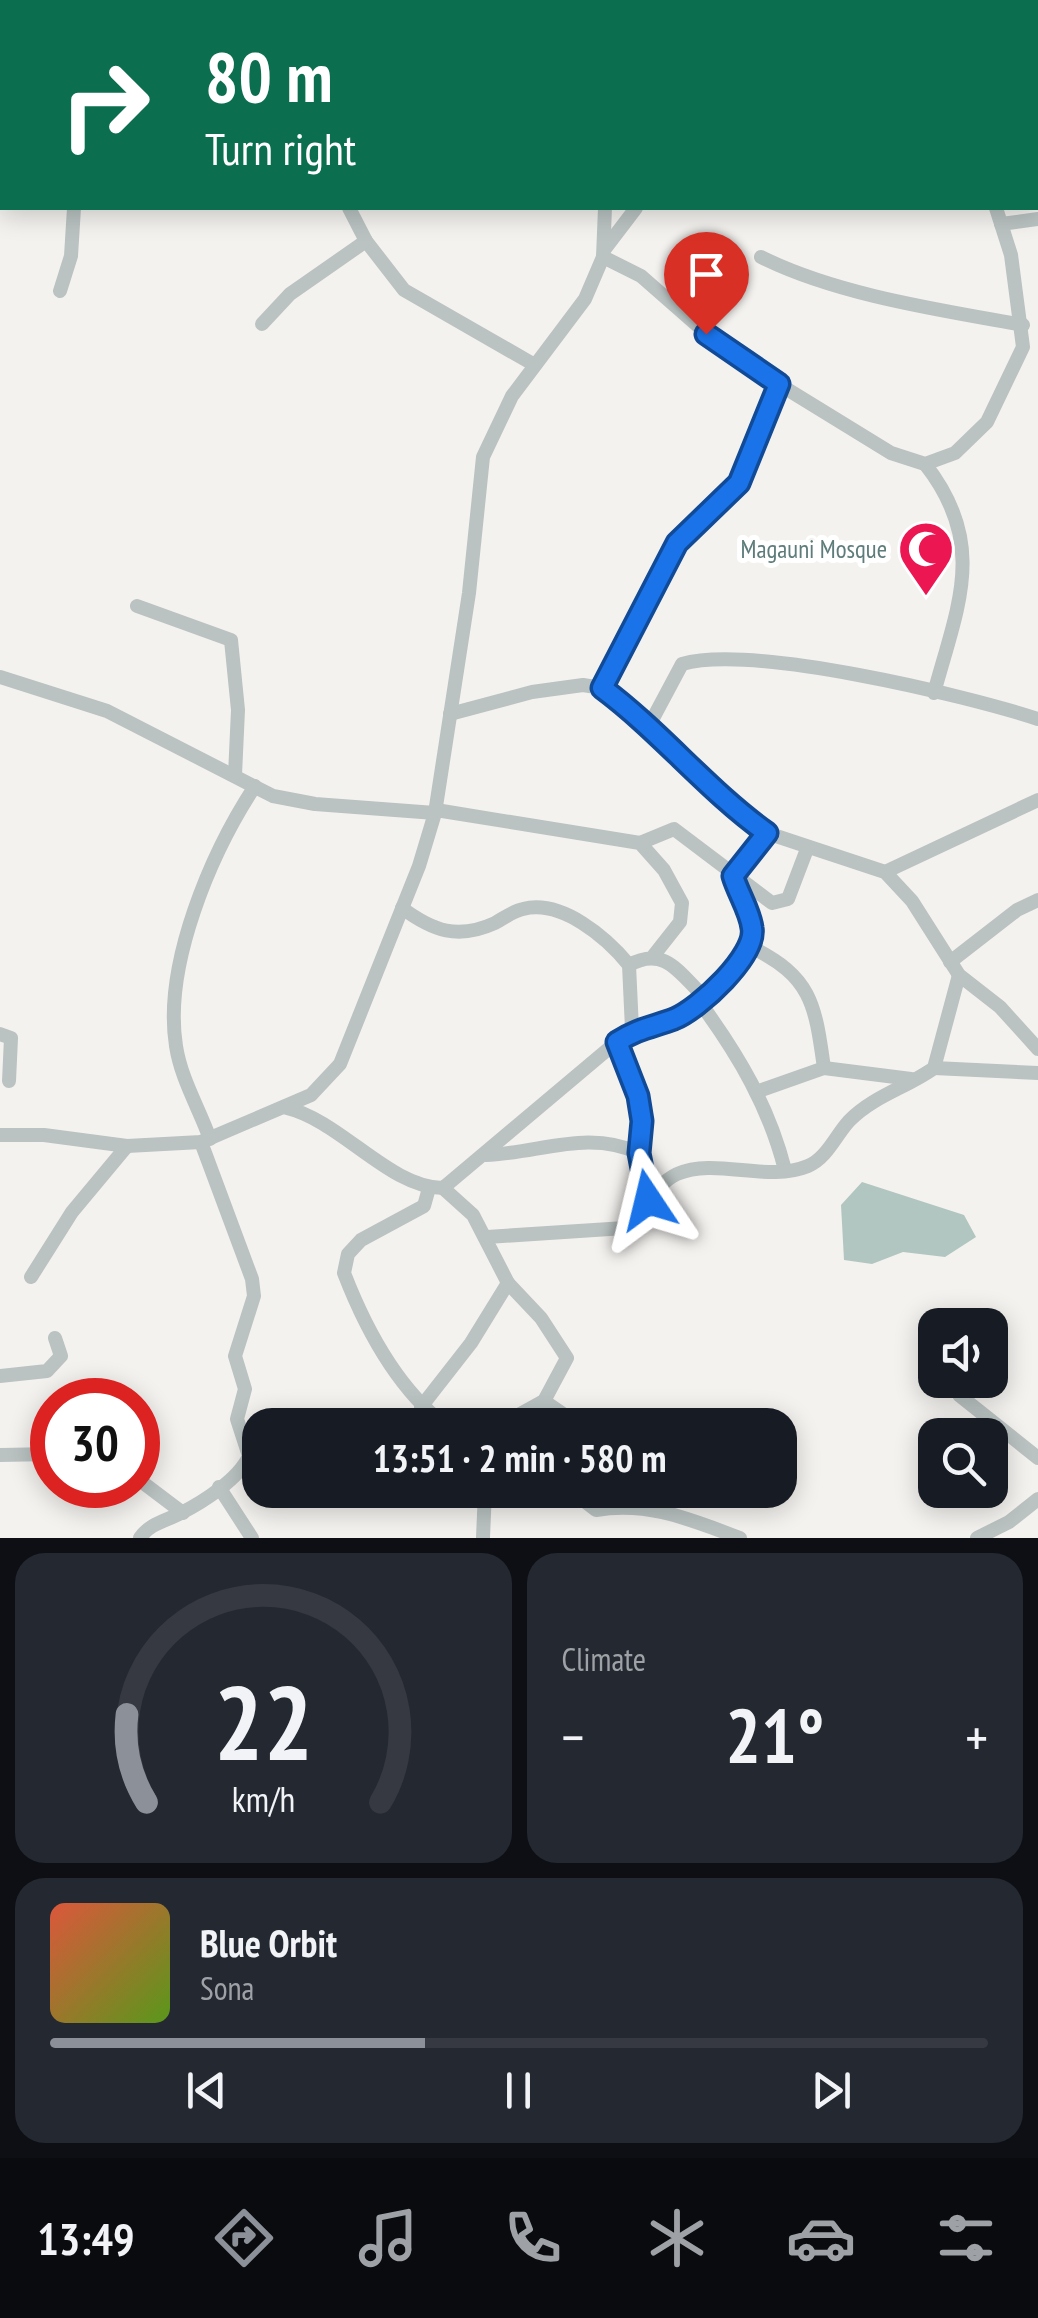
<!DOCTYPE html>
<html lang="en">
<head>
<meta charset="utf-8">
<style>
  :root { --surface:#171b24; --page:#242831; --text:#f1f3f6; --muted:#9ea1a6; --line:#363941; --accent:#8c9099 }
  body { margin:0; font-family:"PT Sans Narrow",sans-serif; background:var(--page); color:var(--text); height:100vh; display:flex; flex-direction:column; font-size:38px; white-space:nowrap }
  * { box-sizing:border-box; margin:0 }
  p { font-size:32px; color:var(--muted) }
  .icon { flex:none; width:55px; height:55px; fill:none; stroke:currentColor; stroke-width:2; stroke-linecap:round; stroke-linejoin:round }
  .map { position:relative; height:1538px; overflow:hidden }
  .side { display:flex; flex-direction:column; gap:15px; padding:15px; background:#0d0f14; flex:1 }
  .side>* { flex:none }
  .top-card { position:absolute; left:0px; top:0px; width:1040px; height:210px; box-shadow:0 5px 25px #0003; background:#0b6e4f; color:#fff; overflow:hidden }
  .fabs { position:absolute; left:918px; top:1308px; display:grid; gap:20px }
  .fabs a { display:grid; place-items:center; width:90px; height:90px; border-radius:20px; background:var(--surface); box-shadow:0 5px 25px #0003; font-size:50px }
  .speed { position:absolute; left:30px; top:1378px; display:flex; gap:20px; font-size:50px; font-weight:700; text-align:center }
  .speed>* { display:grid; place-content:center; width:130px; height:130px; border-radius:50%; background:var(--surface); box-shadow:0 5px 25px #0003; line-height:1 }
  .speed .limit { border:15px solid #d22; background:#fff; color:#111 }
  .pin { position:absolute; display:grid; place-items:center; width:85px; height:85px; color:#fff; margin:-102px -42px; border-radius:50% 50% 50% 0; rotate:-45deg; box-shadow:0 0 10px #0007 }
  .pin .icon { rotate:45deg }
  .me { position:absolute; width:110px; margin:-55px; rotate:350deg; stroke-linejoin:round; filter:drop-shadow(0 0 8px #0008) }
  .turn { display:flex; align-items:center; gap:35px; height:210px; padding:0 40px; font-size:45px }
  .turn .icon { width:130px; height:130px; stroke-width:2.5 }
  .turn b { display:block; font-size:70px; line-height:85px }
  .big { font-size:75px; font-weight:700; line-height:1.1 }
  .side .tile { flex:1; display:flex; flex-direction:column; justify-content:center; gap:15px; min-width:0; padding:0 35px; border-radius:30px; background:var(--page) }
  .side .dial { align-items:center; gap:0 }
  .dial svg { height:260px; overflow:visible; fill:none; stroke:var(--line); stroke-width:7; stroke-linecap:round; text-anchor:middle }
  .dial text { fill:var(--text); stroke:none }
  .song { display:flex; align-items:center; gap:30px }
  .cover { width:120px; height:120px; border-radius:15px; background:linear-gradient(135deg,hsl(10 70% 55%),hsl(90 70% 35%)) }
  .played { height:10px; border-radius:5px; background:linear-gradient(90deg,var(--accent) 40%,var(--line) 40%) }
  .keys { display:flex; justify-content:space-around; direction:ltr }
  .heat { display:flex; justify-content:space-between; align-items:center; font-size:55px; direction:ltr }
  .side .tiles { flex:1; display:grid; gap:15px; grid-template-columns:1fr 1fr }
  .tile:last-child { grid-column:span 2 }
  .trip { position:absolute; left:242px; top:1408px; width:555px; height:100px; border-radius:30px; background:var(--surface); box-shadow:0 5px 25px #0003; font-weight:700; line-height:100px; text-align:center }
  .dock { display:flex; height:160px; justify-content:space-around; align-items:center; background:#090b0e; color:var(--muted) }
  .dock .icon { width:70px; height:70px }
  .dock .on { color:var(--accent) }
  .dock b { font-size:45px; color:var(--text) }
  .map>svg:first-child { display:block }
  .water { fill:#b1c6c0 }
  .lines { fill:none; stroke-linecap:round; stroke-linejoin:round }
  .minor { stroke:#bac3c2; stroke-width:14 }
  .route-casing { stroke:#114b97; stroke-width:25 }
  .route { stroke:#1a73e8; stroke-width:18 }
  .labels { text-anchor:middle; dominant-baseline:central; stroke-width:10; stroke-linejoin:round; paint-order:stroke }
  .poi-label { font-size:25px; fill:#5d7c7a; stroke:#fff; text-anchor:end }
</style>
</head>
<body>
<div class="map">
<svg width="1038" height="1538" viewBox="0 0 1038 1538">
  <rect width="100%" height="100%" fill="#f4f2ef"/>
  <polygon class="water" points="862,1182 964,1215 976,1237 945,1257 903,1252 872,1264 844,1260 841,1205"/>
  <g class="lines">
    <g class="minor">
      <polyline points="478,0 481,2"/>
      <polyline points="886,0 887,2"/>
      <polyline points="602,2 603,0"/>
      <polyline points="1026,2 1029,0"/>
      <polyline points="0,128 2,131"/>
      <polyline points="349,208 366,241 404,290 533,364"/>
      <polyline points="1001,224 1038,219"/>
      <polyline points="604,250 636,208"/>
      <polyline points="603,257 641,276 730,354 891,453 925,464 955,453 987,422 1023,347 1011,255 996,208"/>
      <path d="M761,257C837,295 940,310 1023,325"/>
      <polyline points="60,291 71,256 74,208"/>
      <polyline points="262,324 290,294 366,241"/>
      <path d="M925,464C988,544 958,605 934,693"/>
      <polyline points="137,606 231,640 238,710 235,775"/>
      <polyline points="0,677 107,711 273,796 315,804 435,813"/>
      <polyline points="602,688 677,543 739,483 779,384"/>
      <polyline points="450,714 532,692 583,685 602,688 650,724 735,811 767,833 885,872 912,901 959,975 1000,1007 1038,1049"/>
      <path d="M650,724L682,664C751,644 965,695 1038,719"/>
      <polyline points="436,810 640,843 664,870 682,903 680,922 654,955"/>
      <polyline points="640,843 674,829 772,903 788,899 807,849"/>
      <polyline points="885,872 1038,800"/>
      <path d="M751,947C812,977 815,1004 824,1068"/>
      <polyline points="950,962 1017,910 1038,900"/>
      <path d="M629,965C665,945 680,974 705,998"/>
      <path d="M701,1004C739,1056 769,1107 785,1170"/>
      <polyline points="632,1029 674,1019 701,1004 751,947 752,925 733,877 767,833"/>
      <polyline points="0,1034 11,1038 9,1081"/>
      <polyline points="617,1042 642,1121 639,1153 648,1201"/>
      <polyline points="934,1068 1038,1073"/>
      <polyline points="756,1092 824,1068 911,1079"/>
      <path d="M287,1108C341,1121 390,1188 443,1188L632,1029L629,965C607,938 562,899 523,909C513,911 504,918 495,923C458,940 433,931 402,908"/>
      <polyline points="0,1135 44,1135 127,1146 201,1142 311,1095 340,1064 419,866 435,813 469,593 483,457 512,396 585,299 603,257 605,208"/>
      <path d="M210,1139C199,1108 181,1079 176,1046C163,965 211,853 255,786"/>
      <path d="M486,1155C540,1153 588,1129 639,1153"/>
      <path d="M429,1188L424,1206L361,1240L348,1254L344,1273C366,1330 397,1388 445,1425"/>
      <path d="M487,1237L625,1228C648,1217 651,1186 677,1174C716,1157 767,1183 808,1166C827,1158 836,1135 849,1121C873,1096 908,1087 934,1068L959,975"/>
      <polyline points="31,1277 72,1212 127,1146"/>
      <polyline points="508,1283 541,1318 567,1358 544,1401"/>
      <polyline points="0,1376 47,1371 61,1356 55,1338"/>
      <polyline points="959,1395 1038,1458"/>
      <polyline points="421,1407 471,1343 508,1283 473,1215 443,1188"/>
      <polyline points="500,1425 544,1401 579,1425"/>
      <polyline points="0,1455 52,1454"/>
      <polyline points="138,1479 183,1513"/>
      <polyline points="219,1487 252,1538"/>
      <path d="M570,1490L596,1510C649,1501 691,1520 740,1538"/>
      <path d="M140,1538C150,1523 166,1521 181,1513C203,1502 239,1479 249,1456L237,1419L245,1389L235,1356L254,1296L252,1279L201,1142"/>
      <polyline points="483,1538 485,1490"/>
      <polyline points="977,1538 1009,1522 1038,1499"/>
    </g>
  </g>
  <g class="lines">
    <g class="route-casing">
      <path id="route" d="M648,1200L639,1153L642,1121L638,1096L617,1042C637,1029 652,1027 674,1019C699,1009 757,955 752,928C750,911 738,893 733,876L767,833C707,790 661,732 602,688L677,543L739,483L779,384L706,334"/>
    </g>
    <use href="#route" class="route"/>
  </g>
  <defs>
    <g id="mosque-pin" transform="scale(2.875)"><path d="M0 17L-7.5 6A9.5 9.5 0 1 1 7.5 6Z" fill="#ec1752" stroke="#fff"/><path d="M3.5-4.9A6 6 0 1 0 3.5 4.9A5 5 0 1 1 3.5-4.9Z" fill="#fff"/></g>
  </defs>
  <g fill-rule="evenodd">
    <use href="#mosque-pin" x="926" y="549"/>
  </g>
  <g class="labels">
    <g class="poi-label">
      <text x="887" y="549">Magauni Mosque</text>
    </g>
  </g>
</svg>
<div class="fabs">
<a><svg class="icon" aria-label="sound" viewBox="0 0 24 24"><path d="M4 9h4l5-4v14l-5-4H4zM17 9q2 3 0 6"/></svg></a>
<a><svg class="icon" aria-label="search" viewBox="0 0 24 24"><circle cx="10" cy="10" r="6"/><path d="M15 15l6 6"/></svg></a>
</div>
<div class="speed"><div class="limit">30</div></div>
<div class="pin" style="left:706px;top:334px;background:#d93025"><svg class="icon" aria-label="arrive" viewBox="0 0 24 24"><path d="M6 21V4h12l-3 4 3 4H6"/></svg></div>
<svg class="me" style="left:648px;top:1200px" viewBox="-20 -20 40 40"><path d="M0-17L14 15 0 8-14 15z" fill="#1a73e8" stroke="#fff" stroke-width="4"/></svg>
<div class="trip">13:51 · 2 min · 580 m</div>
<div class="top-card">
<div class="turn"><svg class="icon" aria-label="right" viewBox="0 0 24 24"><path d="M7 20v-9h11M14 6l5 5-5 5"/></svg><div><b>80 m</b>Turn right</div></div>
</div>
</div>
<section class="side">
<div class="tiles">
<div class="tile dial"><svg viewBox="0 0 100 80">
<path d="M14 69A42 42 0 1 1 86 69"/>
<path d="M14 69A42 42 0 0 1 8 42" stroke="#8c9099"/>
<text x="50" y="56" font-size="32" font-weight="700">22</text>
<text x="50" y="72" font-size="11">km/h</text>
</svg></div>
<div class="tile"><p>Climate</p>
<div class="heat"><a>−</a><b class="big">21°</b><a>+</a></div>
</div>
<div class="tile">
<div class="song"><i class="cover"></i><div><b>Blue Orbit</b><p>Sona</p></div></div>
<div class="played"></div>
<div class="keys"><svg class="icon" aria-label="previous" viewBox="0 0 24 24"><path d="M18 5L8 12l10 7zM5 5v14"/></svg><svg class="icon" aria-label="pause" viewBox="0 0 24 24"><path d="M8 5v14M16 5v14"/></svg><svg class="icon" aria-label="next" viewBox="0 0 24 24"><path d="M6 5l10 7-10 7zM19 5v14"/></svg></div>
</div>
</div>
</section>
<nav class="dock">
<b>13:49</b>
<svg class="icon on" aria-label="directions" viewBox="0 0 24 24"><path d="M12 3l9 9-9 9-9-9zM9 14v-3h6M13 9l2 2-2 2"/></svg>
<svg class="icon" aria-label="music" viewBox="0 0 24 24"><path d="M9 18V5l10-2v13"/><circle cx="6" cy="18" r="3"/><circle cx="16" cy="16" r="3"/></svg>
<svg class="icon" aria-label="phone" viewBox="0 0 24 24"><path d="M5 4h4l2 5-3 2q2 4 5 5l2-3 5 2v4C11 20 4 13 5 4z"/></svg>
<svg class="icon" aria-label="climate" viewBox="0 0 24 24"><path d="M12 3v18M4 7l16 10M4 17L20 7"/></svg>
<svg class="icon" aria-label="car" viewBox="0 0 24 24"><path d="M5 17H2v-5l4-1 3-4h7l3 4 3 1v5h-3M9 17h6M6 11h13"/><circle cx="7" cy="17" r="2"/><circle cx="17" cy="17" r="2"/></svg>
<svg class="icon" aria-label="filters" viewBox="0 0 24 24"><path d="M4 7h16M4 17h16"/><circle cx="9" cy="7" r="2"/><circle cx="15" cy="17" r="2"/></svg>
</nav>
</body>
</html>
